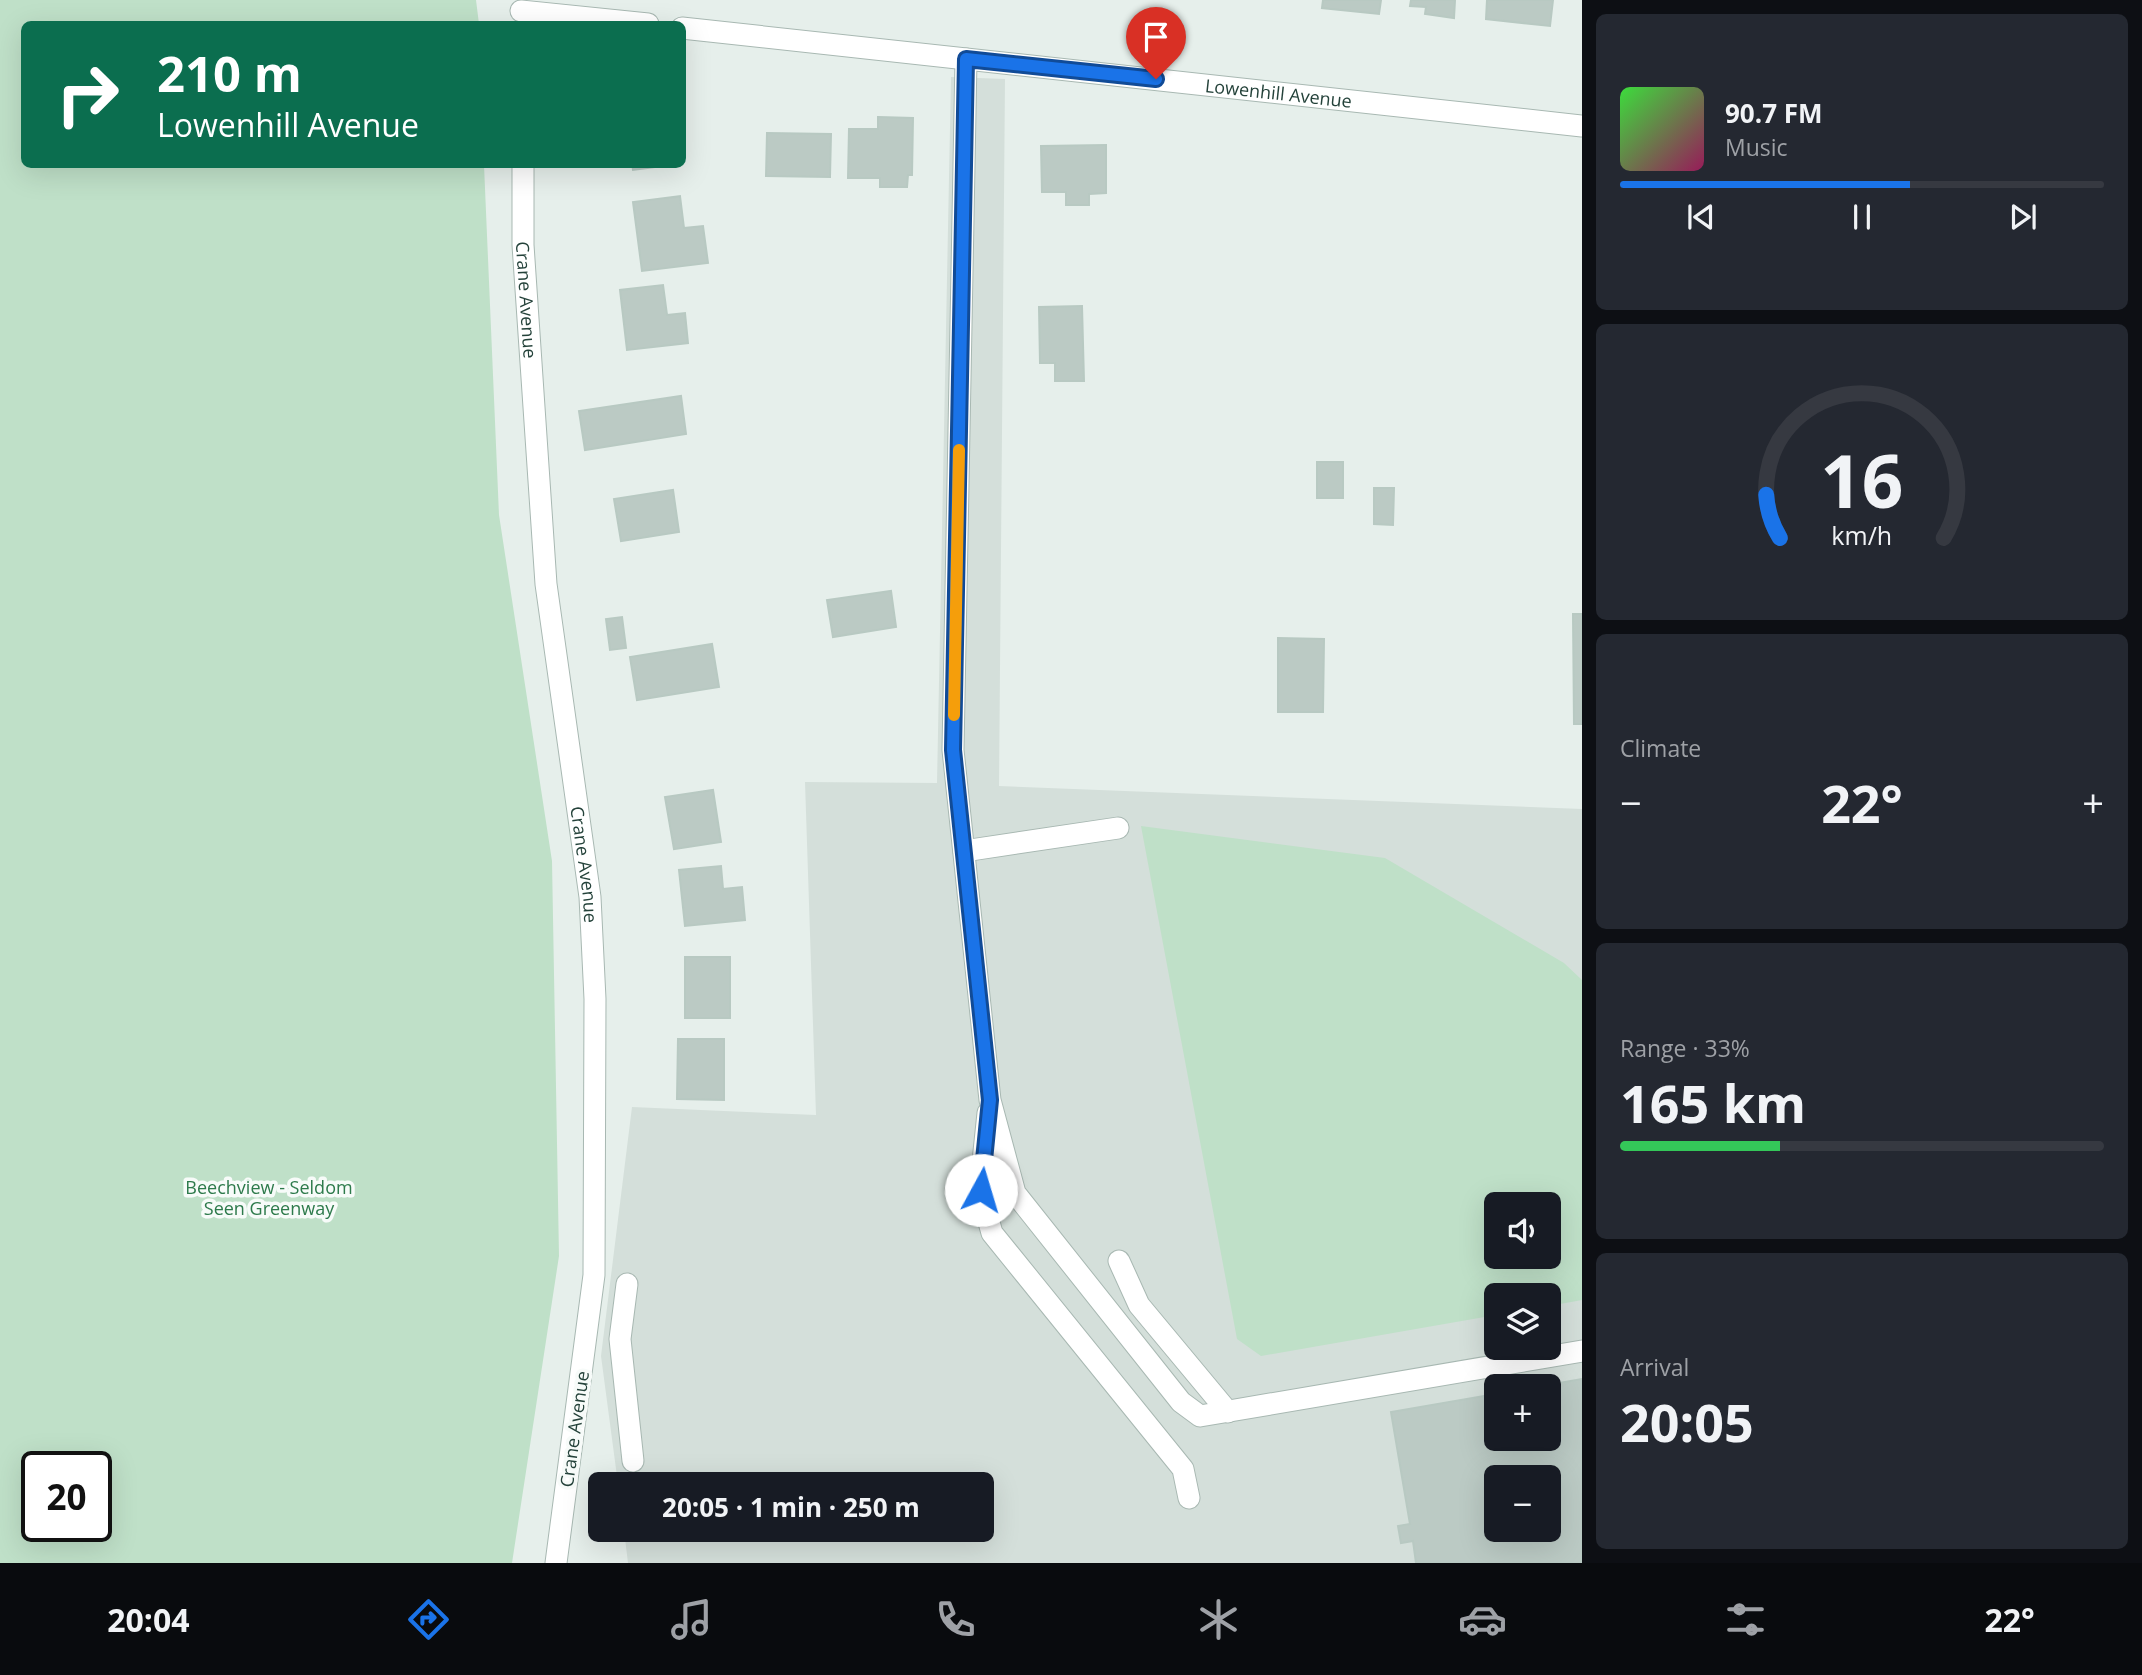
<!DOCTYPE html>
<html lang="en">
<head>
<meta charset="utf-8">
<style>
  :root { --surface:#171b24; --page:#242831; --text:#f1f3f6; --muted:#9ea1a6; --line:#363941; --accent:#1a73e8 }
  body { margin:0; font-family:"Open Sans",sans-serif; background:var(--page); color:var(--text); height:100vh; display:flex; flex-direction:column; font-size:26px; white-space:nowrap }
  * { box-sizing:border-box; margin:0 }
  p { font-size:23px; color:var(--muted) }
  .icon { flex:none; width:38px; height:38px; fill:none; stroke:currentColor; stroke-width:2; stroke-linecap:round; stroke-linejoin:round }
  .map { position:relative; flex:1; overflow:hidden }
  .sheet { display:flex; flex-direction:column; gap:14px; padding:14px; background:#0d0f14; width:560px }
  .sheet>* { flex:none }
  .hud { position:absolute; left:21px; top:21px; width:665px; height:147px; border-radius:10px; box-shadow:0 7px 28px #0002; background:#0b6e4f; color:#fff; overflow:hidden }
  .controls { position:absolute; left:1484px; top:1192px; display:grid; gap:14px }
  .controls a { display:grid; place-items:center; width:77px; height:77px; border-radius:10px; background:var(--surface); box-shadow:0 7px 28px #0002; font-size:35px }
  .speed { position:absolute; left:21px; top:1451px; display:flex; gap:14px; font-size:35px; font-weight:700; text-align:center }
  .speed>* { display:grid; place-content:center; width:91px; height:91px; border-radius:50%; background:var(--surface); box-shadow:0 7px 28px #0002; line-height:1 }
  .speed .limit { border:4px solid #111; border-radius:10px; background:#fff; color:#111 }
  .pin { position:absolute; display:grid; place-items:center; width:60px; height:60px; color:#fff; margin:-72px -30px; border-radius:50% 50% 50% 0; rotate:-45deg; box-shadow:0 0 7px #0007 }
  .pin .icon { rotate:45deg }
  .me { position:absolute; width:77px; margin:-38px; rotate:6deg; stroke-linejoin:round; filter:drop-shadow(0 0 5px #0008) }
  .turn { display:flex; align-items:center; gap:24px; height:147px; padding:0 21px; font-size:32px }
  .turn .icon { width:91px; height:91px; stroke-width:2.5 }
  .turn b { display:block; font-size:49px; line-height:60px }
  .big { font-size:52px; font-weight:700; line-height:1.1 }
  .sheet .tile { flex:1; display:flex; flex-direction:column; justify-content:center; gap:10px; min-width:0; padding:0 24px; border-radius:10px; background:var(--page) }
  .sheet .dial { align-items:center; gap:0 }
  .dial svg { height:182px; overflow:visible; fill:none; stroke:var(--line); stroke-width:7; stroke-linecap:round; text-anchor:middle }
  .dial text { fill:var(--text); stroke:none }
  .song { display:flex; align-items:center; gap:21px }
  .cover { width:84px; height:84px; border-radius:10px; background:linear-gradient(135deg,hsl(120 70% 55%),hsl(330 70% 35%)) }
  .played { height:7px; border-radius:4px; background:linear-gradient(90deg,var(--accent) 60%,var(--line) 60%) }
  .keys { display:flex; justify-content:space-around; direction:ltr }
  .heat { display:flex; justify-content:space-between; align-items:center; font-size:38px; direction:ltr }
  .charge { height:10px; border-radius:5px; background:linear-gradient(90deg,#34c759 33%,var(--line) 0) }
  .trip { position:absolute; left:588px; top:1472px; width:406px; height:70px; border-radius:10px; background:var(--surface); box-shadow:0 7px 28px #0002; font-weight:700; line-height:70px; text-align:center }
  .menu { display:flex; height:112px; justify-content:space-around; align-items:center; background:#090b0e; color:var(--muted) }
  .menu .icon { width:49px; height:49px }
  .menu .on { color:var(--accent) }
  .menu b { font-size:32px; color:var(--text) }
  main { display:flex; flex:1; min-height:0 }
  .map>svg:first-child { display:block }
  .built { fill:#d4dfda; fill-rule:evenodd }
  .green { fill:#bfe0c8; fill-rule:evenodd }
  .building { fill:#bbcac4; stroke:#b8c9c2; stroke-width:2; fill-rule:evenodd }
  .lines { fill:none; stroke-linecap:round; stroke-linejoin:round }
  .minor-casing { stroke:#a8b8b2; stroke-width:23 }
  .minor { stroke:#fff; stroke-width:21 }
  .route-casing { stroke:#114b97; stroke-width:18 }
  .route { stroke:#1a73e8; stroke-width:12 }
  .slow { stroke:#f59e0b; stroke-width:12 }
  .labels { text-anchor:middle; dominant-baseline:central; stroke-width:7; stroke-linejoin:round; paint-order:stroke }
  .street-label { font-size:18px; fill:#24423a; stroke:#f7fbf9 }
  .park-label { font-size:18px; fill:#2d7a4b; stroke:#f7fbf9 }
</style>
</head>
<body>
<main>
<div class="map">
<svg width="1582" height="1563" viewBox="0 0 1582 1563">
  <rect width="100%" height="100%" fill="#e6efeb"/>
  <path class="built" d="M951,77L1005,79L999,786L1582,809V1563H628L624,1530H982V1484H618L601,1356L632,1107L816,1115L805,782L937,783ZM1496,1204H1549V1256H1496ZM1496,1295H1549V1348H1496ZM1496,1386H1549V1438H1496ZM1496,1477H1549V1530H1496Z"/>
  <g class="green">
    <path d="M0,0H476L479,24H24V164L484,165L499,515L552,861L559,1256L512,1563H0ZM37,1466H96V1526H37Z"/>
    <path d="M1141,826L1385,858L1564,963L1582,980V1300L1549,1306V1295H1496V1315L1261,1356L1237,1339ZM1496,1204H1549V1256H1496Z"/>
  </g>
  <g class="building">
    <polygon points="1323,0 1381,0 1379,14 1322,8"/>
    <polygon points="1411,0 1455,0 1454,18 1425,14 1426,7 1410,6"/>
    <polygon points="1487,0 1553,0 1550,26 1486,19"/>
    <polygon points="878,117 913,118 912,175 908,175 907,187 880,187 880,178 848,178 849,129 878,129"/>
    <polygon points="767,133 831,134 830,177 766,176"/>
    <polygon points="1106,145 1106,193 1089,194 1089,205 1066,205 1066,192 1042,192 1041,146"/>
    <polygon points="632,164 678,164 633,170"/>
    <polygon points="680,196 684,228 703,226 708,263 642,271 633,202"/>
    <polygon points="663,285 667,315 685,313 688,343 627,350 620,290"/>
    <polygon points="1082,306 1084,381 1055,381 1055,363 1040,363 1039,307"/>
    <polygon points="681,396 686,434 585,450 579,411"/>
    <rect x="1317" y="462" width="26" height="36"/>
    <polygon points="1374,488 1394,488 1393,525 1374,524"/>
    <polygon points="673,490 679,532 621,541 614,499"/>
    <polygon points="891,591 896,627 833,637 827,600"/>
    <polygon points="1573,614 1582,614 1582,724 1574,724"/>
    <polygon points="622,617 626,648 610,650 606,619"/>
    <polygon points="1278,638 1324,639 1323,712 1278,712"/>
    <polygon points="712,644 719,687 637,700 630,657"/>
    <polygon points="713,790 721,842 674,849 665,797"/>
    <polygon points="721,866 723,889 742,887 745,920 685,926 679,870"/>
    <rect x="685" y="957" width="45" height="61"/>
    <polygon points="678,1039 724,1039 724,1100 677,1099"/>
    <path d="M1582,1379V1563H1416L1413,1541L1401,1543L1398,1526L1410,1524L1391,1412L1496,1394V1438H1549V1386H1542ZM1496,1477H1549V1530H1496Z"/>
  </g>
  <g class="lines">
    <g class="minor-casing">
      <g id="minor">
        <polyline points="521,11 648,24"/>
        <path id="s1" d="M682,28L1582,126"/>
        <polyline points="966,59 953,750 990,1100 1015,1193 1181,1402 1200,1416 1582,1351"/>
        <path id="s2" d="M523,164V245L546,584L590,897L595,999L594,1275L556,1563"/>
        <polyline points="964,851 1118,828"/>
        <polyline points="988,1113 980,1190 992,1233 1183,1469 1189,1498"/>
        <polyline points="1119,1261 1139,1305 1228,1412"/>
        <polyline points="627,1284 620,1339 633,1461"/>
      </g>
    </g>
    <use href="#minor" class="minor"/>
  </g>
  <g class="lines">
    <g class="route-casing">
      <polyline id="route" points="981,1190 990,1100 953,750 966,59 1156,79"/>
    </g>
    <use href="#route" class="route"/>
    <polyline class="slow" points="954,715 959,450"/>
  </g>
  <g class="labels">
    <g class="street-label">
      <text stroke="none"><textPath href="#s1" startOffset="600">Lowenhill Avenue</textPath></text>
      <text stroke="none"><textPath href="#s2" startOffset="136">Crane Avenue</textPath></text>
      <text stroke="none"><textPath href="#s2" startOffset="704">Crane Avenue</textPath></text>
      <text transform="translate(574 1429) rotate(-82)">Crane Avenue</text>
    </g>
    <g class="park-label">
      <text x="269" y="1187">Beechview - Seldom<tspan x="269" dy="21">Seen Greenway</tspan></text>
    </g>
  </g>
</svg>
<div class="controls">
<a><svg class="icon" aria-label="sound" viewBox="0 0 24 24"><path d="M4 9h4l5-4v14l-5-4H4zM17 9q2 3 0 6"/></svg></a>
<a><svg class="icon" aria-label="layers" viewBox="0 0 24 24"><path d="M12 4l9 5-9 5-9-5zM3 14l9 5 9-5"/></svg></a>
<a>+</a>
<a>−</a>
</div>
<div class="speed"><div class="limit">20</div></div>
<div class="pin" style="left:1156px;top:79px;background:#d93025"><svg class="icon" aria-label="arrive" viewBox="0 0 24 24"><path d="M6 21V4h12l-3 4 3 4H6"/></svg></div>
<svg class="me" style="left:981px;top:1190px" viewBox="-20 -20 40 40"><circle r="19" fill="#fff"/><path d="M0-13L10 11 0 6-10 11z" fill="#1a73e8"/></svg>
<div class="trip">20:05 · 1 min · 250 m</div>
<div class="hud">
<div class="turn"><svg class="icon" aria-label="right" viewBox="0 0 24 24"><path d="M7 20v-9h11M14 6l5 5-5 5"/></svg><div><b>210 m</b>Lowenhill Avenue</div></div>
</div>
</div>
<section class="sheet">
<div class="tile">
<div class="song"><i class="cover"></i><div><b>90.7 FM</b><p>Music</p></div></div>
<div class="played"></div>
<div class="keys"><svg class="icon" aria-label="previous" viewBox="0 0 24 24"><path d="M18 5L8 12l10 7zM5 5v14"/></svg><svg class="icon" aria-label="pause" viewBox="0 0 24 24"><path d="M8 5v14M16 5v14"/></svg><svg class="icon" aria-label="next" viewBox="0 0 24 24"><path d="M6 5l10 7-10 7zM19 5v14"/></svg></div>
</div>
<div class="tile dial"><svg viewBox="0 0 100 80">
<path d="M14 69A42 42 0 1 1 86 69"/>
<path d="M14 69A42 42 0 0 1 8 50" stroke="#1a73e8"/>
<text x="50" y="56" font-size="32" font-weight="700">16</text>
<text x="50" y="72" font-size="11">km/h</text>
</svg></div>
<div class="tile"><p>Climate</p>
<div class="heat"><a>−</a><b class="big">22°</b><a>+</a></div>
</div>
<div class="tile"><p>Range · 33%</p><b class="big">165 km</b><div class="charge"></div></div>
<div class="tile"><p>Arrival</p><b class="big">20:05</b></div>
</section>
</main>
<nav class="menu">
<b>20:04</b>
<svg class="icon on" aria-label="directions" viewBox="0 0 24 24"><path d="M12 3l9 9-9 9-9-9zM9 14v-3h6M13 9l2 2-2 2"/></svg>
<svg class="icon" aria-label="music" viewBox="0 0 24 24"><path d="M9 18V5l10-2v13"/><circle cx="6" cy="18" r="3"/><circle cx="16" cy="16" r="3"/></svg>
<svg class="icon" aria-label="phone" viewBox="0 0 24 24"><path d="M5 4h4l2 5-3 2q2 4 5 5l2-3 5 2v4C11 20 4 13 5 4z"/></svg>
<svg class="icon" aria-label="climate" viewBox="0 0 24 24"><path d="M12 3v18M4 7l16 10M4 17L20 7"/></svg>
<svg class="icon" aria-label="car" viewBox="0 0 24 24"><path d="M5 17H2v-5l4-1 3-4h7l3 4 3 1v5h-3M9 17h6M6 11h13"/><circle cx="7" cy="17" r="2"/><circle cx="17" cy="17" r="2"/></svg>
<svg class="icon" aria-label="filters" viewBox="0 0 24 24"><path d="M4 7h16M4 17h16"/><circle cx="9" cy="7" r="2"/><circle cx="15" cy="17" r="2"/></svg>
<b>22°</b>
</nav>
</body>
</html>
